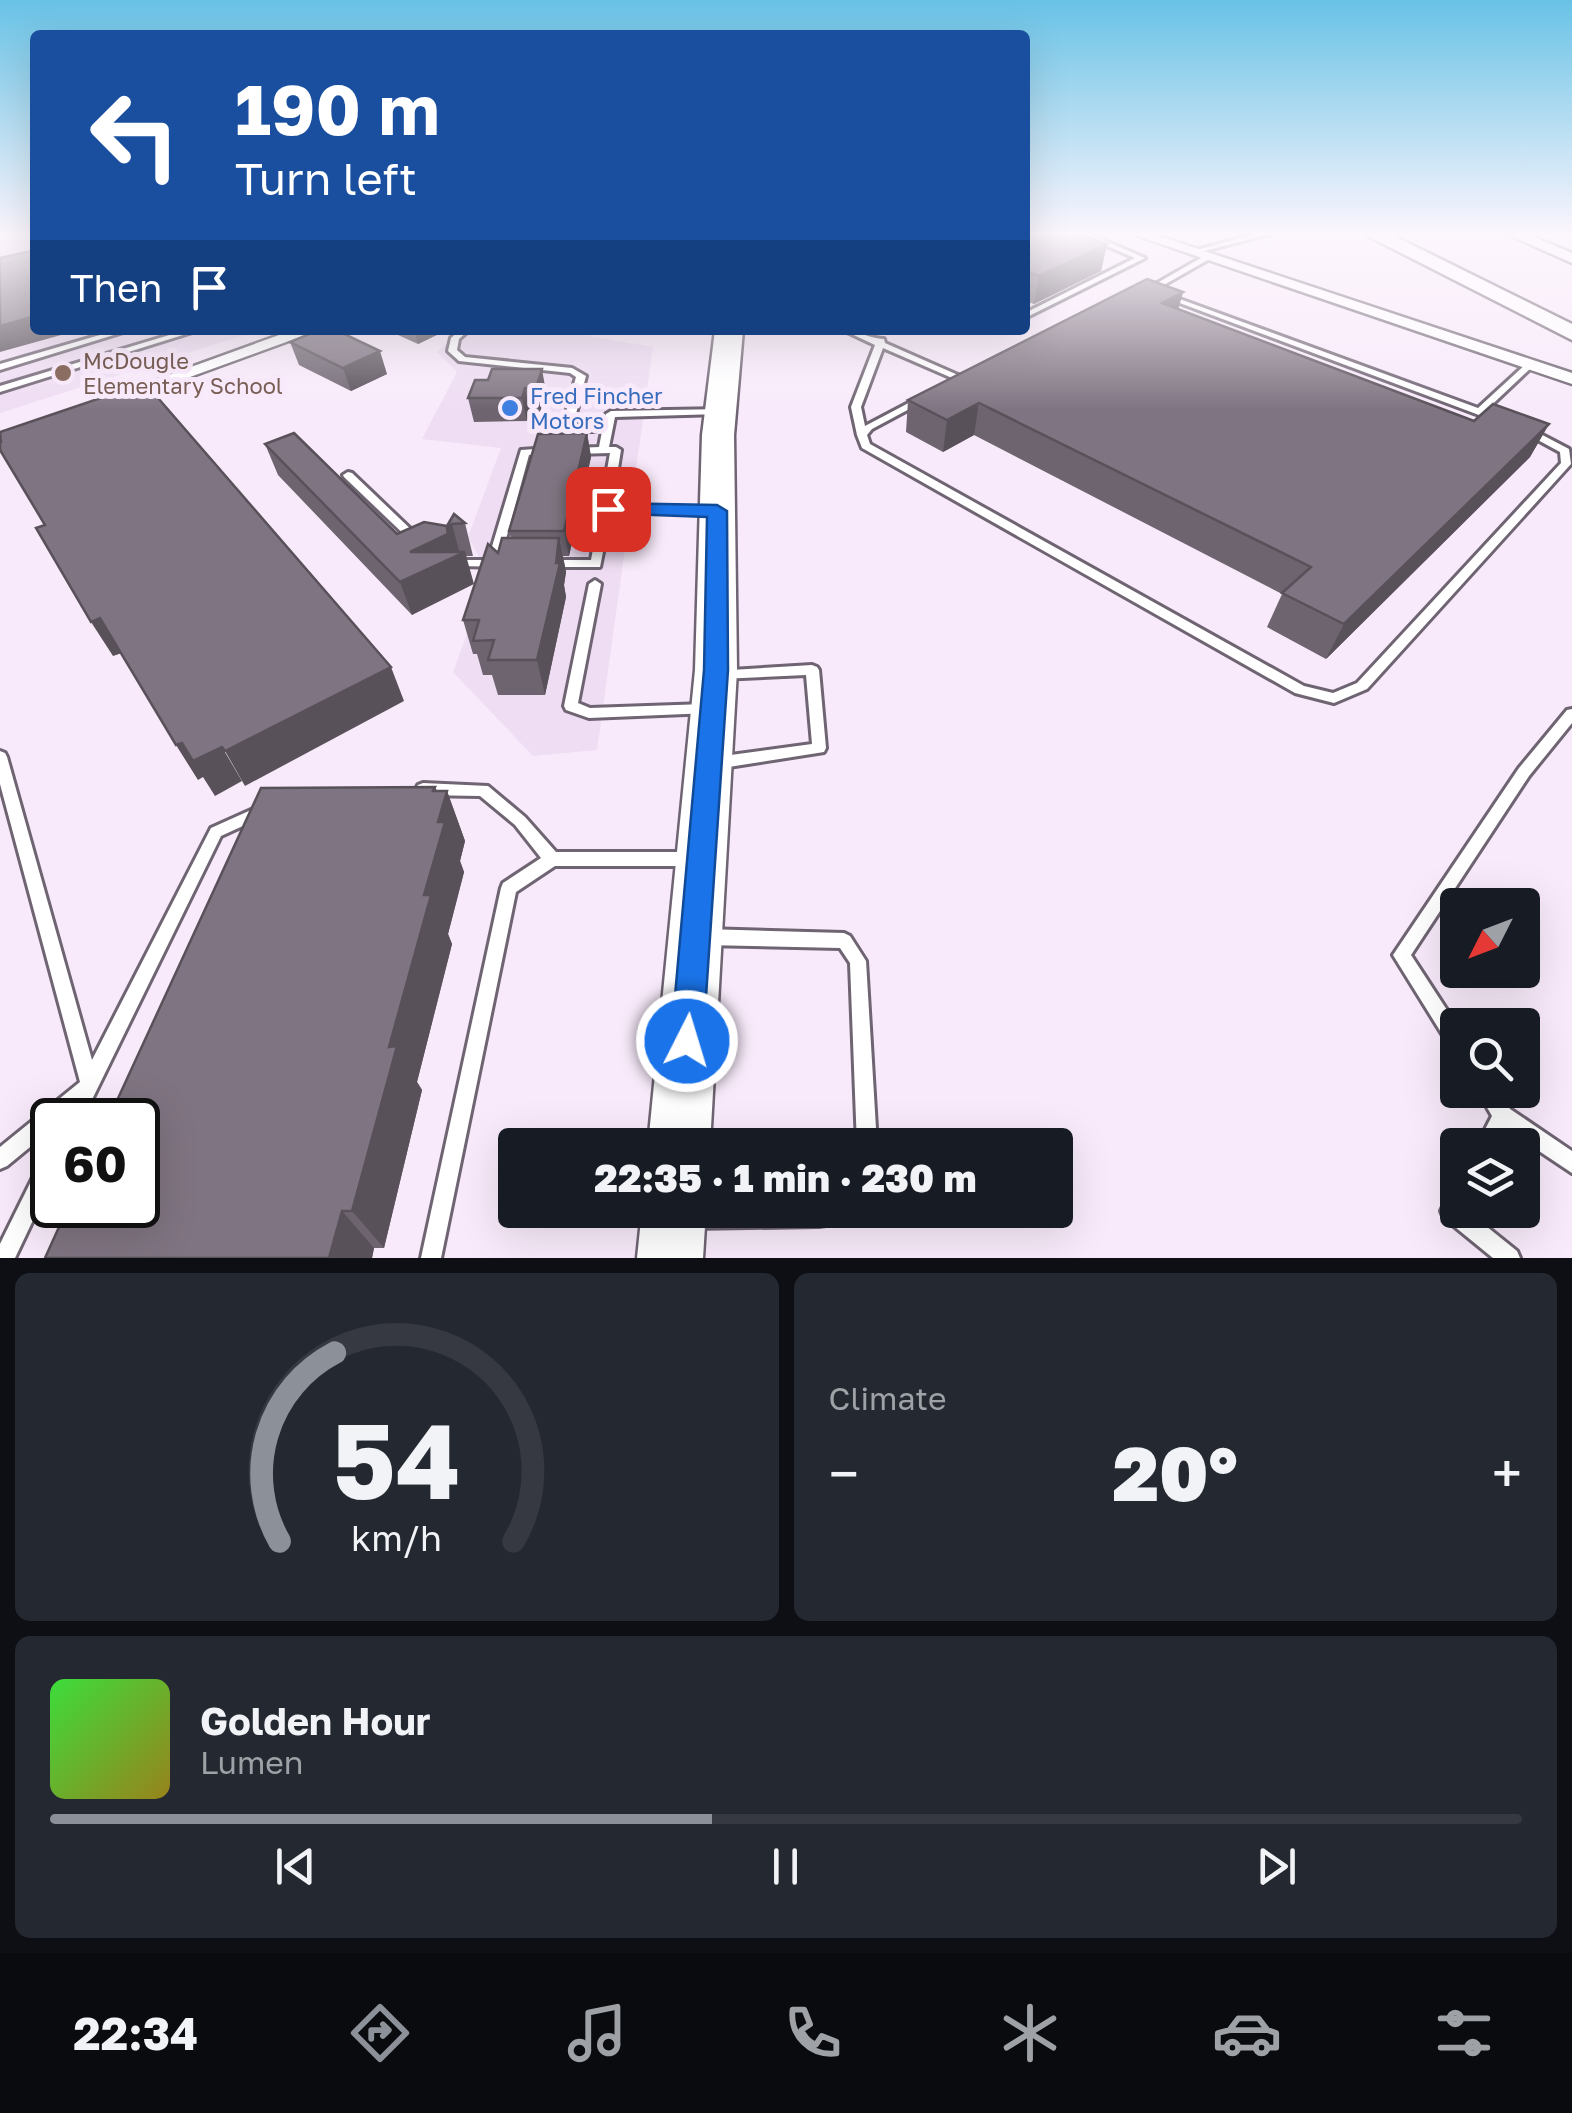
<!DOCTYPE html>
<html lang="en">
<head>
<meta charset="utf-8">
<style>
  :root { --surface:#171b24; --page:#242831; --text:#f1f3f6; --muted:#9ea1a6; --line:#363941; --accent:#8c9099 }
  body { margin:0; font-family:"Golos Text",sans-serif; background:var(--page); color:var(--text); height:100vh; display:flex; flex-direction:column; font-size:38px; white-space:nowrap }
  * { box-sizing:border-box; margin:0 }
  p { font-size:32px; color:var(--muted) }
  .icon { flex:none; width:55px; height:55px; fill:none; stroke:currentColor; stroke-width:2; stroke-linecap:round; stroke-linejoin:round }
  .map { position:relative; height:1258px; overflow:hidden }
  .details { display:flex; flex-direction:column; gap:15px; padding:15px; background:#0d0f14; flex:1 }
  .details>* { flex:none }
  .guide { position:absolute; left:30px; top:30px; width:1000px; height:305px; border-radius:10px; box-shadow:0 10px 40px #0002; background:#1a4fa0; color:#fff; overflow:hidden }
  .needle { width:65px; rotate:228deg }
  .buttons { position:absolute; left:1440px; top:888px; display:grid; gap:20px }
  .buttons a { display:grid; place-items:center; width:100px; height:100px; border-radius:10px; background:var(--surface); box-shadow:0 10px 40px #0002; font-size:50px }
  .speed { position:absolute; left:30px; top:1098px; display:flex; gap:20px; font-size:50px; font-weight:700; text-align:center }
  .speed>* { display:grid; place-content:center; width:130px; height:130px; border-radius:50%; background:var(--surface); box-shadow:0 10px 40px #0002; line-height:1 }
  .speed .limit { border:5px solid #111; border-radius:15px; background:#fff; color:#111 }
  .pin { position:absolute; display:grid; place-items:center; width:85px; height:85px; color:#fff; margin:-42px; border-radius:20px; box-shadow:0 5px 15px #0006 }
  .me { position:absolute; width:110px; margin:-55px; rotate:5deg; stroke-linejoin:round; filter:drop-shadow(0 0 8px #0008) }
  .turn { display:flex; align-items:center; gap:35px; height:210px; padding:0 40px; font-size:45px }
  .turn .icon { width:130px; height:130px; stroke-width:2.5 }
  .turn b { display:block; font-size:70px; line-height:85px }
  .then { display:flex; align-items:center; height:95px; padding:0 40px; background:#0003; gap:20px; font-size:38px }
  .big { font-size:75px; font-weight:800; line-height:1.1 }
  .details .widget { flex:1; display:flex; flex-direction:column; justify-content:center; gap:15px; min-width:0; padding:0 35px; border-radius:15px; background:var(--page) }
  .details .dial { align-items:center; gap:0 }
  .dial svg { height:260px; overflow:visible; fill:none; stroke:var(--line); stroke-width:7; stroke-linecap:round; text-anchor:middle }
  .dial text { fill:var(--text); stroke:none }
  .song { display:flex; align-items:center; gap:30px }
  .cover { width:120px; height:120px; border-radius:15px; background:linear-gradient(135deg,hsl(120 70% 55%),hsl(50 70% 35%)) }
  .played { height:10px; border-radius:5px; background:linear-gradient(90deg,var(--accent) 45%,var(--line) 45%) }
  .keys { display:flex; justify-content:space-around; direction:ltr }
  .heat { display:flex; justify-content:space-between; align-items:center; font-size:55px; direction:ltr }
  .details .tiles { flex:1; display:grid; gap:15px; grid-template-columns:1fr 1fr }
  .widget:last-child { grid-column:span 2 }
  .trip { position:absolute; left:498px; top:1128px; width:575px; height:100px; border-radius:10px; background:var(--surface); box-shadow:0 10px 40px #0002; font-weight:800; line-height:100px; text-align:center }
  .dock { display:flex; height:160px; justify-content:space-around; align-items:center; background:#090b0e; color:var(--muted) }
  .dock .icon { width:70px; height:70px }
  .dock .active { color:var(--accent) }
  .dock b { font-size:45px; color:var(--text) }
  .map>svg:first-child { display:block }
  .built { fill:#efddf3 }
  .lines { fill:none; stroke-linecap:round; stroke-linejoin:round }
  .lane-casing { stroke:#6f6472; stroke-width:6 }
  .street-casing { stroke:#6f6472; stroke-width:5 }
  .secondary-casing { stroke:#6f6472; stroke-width:5 }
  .primary-casing { stroke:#6f6472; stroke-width:5 }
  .lane { fill:#fff; fill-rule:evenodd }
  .street { fill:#fff; fill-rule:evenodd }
  .secondary { fill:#fff; fill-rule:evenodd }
  .primary { fill:#fff; fill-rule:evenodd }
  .wall { fill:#6d646f }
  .shaded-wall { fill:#59515a }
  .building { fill:#7f7481; stroke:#59515a; stroke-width:2.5 }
  .route { fill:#1a73e8; stroke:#114b97; stroke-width:2.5 }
  .education-dot { fill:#8d6e63; stroke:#f8eafa; stroke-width:4 }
  .shop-dot { fill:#3f7fe0; stroke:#f8eafa; stroke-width:4 }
  .labels { text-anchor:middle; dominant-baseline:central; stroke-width:10; stroke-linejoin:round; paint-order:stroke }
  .far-education-label { font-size:22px; fill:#785e54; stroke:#f8eafa; text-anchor:start }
  .far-shop-label { font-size:22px; fill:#366cbe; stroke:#f8eafa; text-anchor:start }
</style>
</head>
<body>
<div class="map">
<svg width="1572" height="1258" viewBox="0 0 1572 1258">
  <rect width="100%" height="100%" fill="#f8eafa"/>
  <g class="built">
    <polygon points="0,234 35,234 35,330 260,330 0,413"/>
    <polygon points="461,330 554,330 653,347 597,750 533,756 453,672 489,574 468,537 501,448 422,439 457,372 437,352"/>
  </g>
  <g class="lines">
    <g class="lane-casing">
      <g id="lane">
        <polygon points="1079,234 1089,234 1145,258 1025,318 1025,313 1135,258"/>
        <polygon points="1256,234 1269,234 1193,254 1189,252"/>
        <polygon points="1206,255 1213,257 1155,290 1478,408 1527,363 1534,365 1482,414 1479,415 1145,290"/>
        <polygon points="117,330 130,330 0,370 0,364"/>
        <polygon points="186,330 199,330 0,392 0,386"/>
        <polygon points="332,330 342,330 338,333"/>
        <polygon points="460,330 469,330 459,339 457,350 465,357 572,368 586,376 573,425 604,425 606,414 611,411 723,409 725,411 720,414 615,417 609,447 616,447 621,450 612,506 714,508 719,511 718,513 611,512 600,567 543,567 541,564 543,561 547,560 591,560 610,453 575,454 570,451 575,448 599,447 602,431 567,431 562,428 576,377 570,373 459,361 448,351 451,338"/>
        <path d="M843,330C858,330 870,339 884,339L885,343L967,379L962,382L959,381L883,348L861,407L865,426L920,397L923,396L928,399L872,429L867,435L870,444L1304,686L1333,693L1357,683L1561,463L1560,452L1523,432V428H1529L1569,449L1571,464L1367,689L1334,703L1295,693L862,448L857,435L851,407L875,345Z"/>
        <polygon points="550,448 555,451 554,453 529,455 500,561 503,564 501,567 461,566 459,563 461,560 488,560 521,450"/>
        <polygon points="348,472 352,473 420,538 422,540 420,542 412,542 344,477 343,475"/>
        <polygon points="595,580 601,584 578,703 590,708 705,704 710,705 712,709 710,713 589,718 566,710 564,706 589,584"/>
        <polygon points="812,665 817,667 819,670 826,748 824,752 716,769 711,767 709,763 711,759 716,757 812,744 806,675 720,679 715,677 713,674 715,671"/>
        <polygon points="1572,709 1572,723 1529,776 1411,955 1458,1027 1458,1053 1452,1050 1393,955 1519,768 1567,710"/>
        <polygon points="0,751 5,753 7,757 92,1060 211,828 262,805 267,807 269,811 267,815 221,836 82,1120 52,1120 52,1129 7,1166 0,1169 0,1147 80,1082 0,784"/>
        <polygon points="423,783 488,786 525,817 556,852 689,852 695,854 697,859 695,864 689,866 555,866 516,892 441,1258 421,1258 501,888 503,883 541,858 515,825 480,796 423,795 418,793 416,789 418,785"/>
        <polygon points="705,929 844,933 850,936 866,961 877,1145 857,1145 850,963 840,948 705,945 699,942 697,937 699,932"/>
        <polygon points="1477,1090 1497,1090 1510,1109 1572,1151 1572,1173 1506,1129 1498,1145 1477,1145 1492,1116"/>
        <polygon points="52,1150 52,1180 15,1258 0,1258 0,1244 45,1153"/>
        <path d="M1458,1190V1210H1466L1517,1251L1520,1258H1493L1444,1218L1441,1211C1445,1202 1448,1194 1458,1190Z"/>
        <polygon points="686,1210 871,1210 868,1217 861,1220 819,1226 691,1228 684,1225 681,1218"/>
      </g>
    </g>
    <g class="street-casing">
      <g id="street">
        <polygon points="1132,234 1153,234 1572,373 1572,384"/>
        <polygon points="1507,234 1527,234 1572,253 1572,263"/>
        <polygon points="293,330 319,330 124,401 117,403 108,397"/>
      </g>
    </g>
    <g class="secondary-casing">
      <polygon id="secondary" points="1364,234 1390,234 1572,324 1572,340"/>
    </g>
    <g class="primary-casing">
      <g id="primary">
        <polygon points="715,330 743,330 734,435 737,670 710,1145 648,1145 695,670 702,435"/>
        <polygon points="642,1210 706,1210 703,1258 637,1258"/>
      </g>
    </g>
    <use href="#lane" class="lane"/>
    <use href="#street" class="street"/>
    <use href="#secondary" class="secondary"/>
    <use href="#primary" class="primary"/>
  </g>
  <g class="wall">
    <polygon points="1025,234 1107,244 1101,271 1034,304 1025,301"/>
    <polygon points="1183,292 1178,309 1474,421 1549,424 1530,457 1326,659 1267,627 1282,594 974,435 943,452 906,432 908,400"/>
    <polygon points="387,330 447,330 418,344"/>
    <polygon points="290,342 387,374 351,391 299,365"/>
    <polygon points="492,369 546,392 540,412 530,412 527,421 474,422 468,398 488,380"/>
    <polygon points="587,433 591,457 569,556 563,556 566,572 564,585 566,597 545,695 498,695 492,675 483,675 477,654 473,654 463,620 498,553 511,538 509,531"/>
    <polygon points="265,444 397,534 447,526 454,514 465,523 473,556 467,556 412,615 278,475"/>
    <polygon points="435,787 437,791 447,791 465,841 460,861 464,872 448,934 452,944 417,1082 422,1090 384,1248 374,1248 372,1258 45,1258"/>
  </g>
  <g class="shaded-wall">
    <polygon points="1107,244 1101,271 1034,304 1039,276"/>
    <polygon points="1183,292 1175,321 1162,303"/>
    <polygon points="35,316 35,330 79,330 0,352 0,326"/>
    <polygon points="414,330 447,330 418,344"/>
    <polygon points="380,351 387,374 351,391 343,368"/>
    <polygon points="542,369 546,392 540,412 536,388"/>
    <polygon points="525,388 530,412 527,421 522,398"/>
    <polygon points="979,403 974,435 943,452 947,420"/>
    <polygon points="1549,424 1530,457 1326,659 1344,624"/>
    <polygon points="587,433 591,457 569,556 564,531"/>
    <polygon points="452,524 460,554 465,552 474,584 412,615 400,582 410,552"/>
    <polygon points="559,538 566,572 564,585 566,597 545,695 537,660"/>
    <polygon points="100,618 122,653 113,656 91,622"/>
    <polygon points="391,667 404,701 245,786 225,751"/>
    <polygon points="182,743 222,747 242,781 215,796 203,777 198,780 176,745"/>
    <polygon points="435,787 442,807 447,791 465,841 460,861 464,872 448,934 452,944 417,1082 422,1090 384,1248 352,1211 424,895"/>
    <polygon points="342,1211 374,1248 372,1258 329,1258"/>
  </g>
  <g class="building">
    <polygon points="1025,234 1079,234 1107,244 1039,276 1025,271"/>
    <polygon points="35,250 35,316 0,326 0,258"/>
    <polygon points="1147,279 1183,292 1162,303 1474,421 1493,404 1549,424 1344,624 1282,593 1311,567 979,403 947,420 908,400"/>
    <polygon points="319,330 336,330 380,351 343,368 290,342"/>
    <polygon points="492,369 542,369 536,388 525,388 522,398 468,398 475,380 488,380"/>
    <polygon points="145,383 391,667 225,751 222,747 193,761 182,743 176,745 100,618 91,622 36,528 45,525 0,450 0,443 1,442 0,432"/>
    <polygon points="294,433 397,534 424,522 447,526 454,514 465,523 452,524 447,528 448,534 410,552 465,552 400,582 265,444"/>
    <polygon points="587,433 564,531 509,531 538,434"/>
    <polygon points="502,538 559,538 556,563 560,563 537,660 488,660 494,640 473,641 479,620 463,620 488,544 498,553"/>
    <polygon points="435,787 433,791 447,791 438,822 445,822 424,895 431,895 389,1047 397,1046 352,1211 342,1211 329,1258 45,1258 69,1205 138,1205 138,1120 108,1120 261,788"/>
  </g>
  <linearGradient id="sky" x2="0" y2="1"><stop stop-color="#68c2e6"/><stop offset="0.57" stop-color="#fcf6fd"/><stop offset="1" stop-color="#fcf6fd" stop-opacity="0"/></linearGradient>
  <rect width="1572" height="410" fill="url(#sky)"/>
  <polygon class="route" points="608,503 717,505 727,511 728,670 703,1041 699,1052 687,1057 675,1052 671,1041 704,670 707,517 601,513 599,509"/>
  <circle class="education-dot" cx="63" cy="373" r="10"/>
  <circle class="shop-dot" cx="510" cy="408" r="10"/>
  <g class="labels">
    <g class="far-education-label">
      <text x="83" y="360">McDougle<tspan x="83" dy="25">Elementary School</tspan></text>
    </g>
    <g class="far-shop-label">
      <text x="530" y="395">Fred Fincher<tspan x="530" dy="25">Motors</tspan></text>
    </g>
  </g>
</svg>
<div class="buttons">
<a><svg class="needle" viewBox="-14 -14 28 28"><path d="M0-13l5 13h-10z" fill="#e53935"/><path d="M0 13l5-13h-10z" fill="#9ea1a6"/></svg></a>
<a><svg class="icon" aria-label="search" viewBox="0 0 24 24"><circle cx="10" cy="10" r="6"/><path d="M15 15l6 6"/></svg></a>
<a><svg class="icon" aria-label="layers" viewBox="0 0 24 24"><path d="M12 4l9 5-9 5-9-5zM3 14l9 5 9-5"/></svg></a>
</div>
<div class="speed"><div class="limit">60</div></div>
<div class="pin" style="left:608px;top:509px;background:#d93025"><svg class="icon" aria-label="arrive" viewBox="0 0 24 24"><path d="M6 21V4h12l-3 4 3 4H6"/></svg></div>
<svg class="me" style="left:687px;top:1041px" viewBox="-20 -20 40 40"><circle r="17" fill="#1a73e8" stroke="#fff" stroke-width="3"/><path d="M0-11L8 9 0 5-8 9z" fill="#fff"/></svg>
<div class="trip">22:35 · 1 min · 230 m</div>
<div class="guide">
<div class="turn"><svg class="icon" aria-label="left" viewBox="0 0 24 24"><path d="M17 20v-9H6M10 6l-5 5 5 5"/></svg><div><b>190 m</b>Turn left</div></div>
<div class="then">Then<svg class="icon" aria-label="arrive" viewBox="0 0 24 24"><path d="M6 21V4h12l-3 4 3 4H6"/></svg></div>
</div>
</div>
<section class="details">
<div class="tiles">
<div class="widget dial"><svg viewBox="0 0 100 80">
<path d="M14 69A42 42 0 1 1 86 69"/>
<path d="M14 69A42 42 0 0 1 31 11" stroke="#8c9099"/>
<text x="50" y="56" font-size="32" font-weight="700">54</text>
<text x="50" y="72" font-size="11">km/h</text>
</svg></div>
<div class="widget"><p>Climate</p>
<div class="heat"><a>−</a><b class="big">20°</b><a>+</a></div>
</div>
<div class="widget">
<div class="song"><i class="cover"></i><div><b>Golden Hour</b><p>Lumen</p></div></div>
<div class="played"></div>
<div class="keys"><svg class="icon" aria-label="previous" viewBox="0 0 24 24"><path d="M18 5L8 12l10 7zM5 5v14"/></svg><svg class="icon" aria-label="pause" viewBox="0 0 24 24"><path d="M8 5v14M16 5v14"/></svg><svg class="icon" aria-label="next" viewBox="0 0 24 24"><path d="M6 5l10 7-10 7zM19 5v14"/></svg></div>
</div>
</div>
</section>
<nav class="dock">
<b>22:34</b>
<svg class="icon active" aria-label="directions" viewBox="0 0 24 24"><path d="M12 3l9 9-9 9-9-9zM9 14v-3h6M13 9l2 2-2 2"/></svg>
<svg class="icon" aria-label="music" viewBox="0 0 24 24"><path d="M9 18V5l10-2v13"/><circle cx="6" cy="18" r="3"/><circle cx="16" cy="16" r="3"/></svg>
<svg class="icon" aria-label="phone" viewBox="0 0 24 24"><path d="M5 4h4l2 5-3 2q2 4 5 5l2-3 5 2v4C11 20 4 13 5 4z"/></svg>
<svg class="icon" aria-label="climate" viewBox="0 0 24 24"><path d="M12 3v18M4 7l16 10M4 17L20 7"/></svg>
<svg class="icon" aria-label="car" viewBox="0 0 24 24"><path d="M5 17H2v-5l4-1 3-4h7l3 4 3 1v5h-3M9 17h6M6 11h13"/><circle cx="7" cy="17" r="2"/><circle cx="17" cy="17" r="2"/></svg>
<svg class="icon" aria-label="filters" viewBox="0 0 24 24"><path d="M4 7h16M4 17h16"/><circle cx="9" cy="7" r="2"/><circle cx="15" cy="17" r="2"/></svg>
</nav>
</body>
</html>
